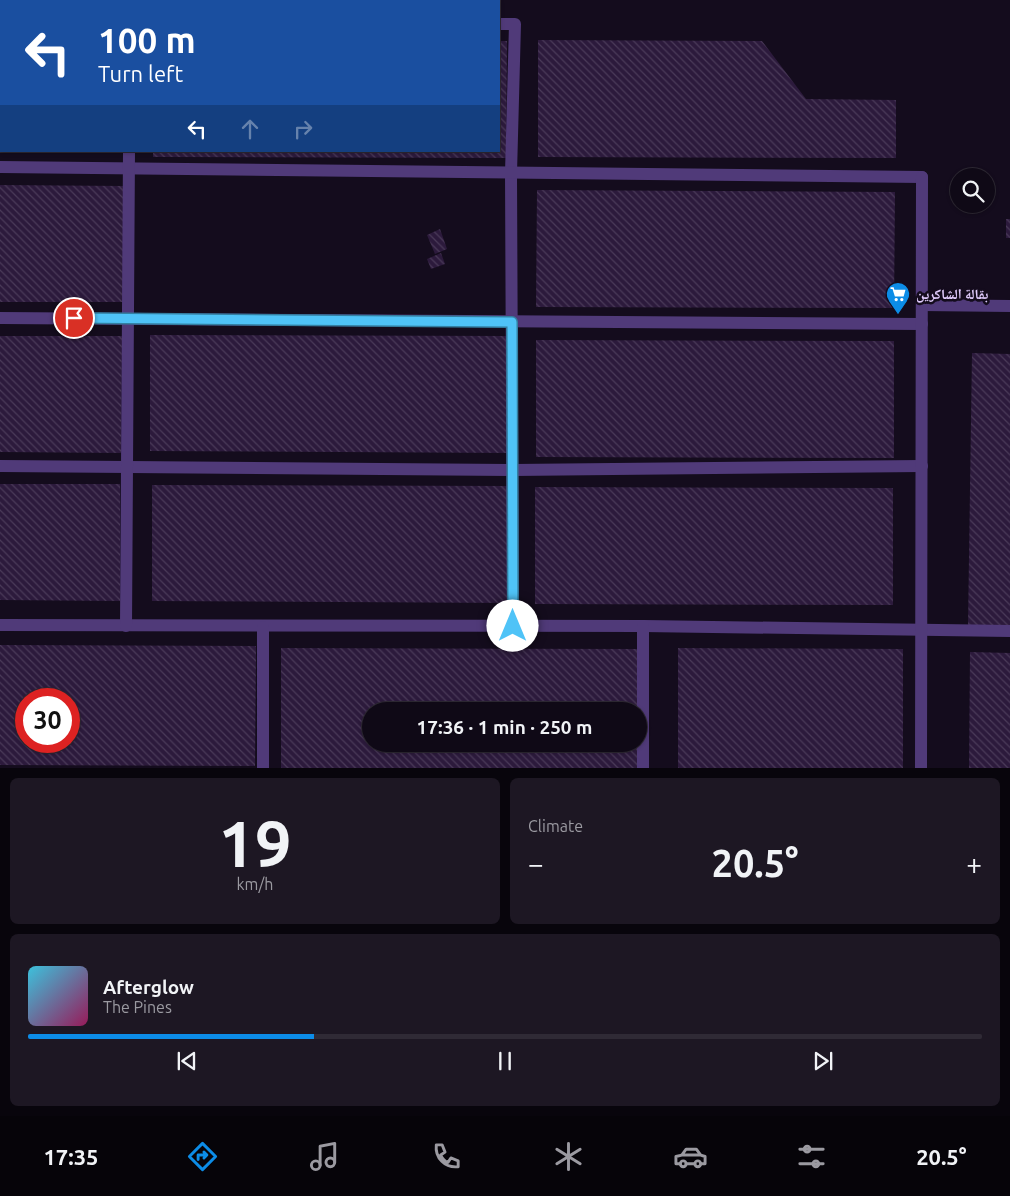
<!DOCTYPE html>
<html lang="en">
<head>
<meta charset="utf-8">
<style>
  :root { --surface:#0f0916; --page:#1d1723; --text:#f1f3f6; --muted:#9b9aa1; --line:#2f2a35; --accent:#0c8ce7 }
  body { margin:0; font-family:Ubuntu,"Noto Naskh Arabic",sans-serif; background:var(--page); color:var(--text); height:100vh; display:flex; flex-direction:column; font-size:19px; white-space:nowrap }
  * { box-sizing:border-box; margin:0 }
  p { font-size:16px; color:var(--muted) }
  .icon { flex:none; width:28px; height:28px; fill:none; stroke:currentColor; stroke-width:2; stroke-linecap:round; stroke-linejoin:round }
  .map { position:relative; height:768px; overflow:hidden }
  .panel { display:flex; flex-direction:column; gap:10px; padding:10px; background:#08050c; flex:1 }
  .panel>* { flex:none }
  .banner { position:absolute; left:0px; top:0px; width:500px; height:152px; box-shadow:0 1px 4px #0004,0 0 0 1px var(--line); background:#1a4fa0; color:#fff; overflow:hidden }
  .controls { position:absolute; left:950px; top:168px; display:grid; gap:10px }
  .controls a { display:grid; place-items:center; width:45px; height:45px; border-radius:50%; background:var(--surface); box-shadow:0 1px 4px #0004,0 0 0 1px var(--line); font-size:25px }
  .speed { position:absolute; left:15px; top:688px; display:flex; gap:10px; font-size:25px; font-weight:700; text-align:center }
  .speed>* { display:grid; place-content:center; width:65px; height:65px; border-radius:50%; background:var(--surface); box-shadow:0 1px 4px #0004,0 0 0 1px var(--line); line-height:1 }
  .speed .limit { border:8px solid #d22; background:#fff; color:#111 }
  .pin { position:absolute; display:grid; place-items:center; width:42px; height:42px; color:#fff; margin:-21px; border:2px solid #fff; border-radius:50%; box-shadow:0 1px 5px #0007 }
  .me { position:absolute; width:55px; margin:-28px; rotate:0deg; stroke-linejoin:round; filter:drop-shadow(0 0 4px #0008) }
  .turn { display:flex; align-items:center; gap:18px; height:105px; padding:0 15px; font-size:22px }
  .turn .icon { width:65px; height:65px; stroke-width:2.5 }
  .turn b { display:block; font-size:35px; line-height:42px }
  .lanes { display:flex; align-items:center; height:48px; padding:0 15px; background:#0003; justify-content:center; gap:25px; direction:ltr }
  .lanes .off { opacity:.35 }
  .big { font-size:38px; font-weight:700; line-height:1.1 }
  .panel .widget { flex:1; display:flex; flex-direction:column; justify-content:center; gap:8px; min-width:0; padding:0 18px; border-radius:8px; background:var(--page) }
  .panel .dial { align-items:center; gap:0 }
  .dial b { font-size:65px; line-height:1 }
  .song { display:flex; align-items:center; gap:15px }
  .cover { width:60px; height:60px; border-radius:8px; background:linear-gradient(135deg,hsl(190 70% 55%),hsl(330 70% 35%)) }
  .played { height:5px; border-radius:2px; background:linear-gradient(90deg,var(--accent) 30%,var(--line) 30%) }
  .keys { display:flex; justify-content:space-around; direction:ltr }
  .heat { display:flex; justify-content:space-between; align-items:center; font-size:28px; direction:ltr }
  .panel .tiles { flex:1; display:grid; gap:10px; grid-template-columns:1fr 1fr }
  .widget:last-child { grid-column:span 2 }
  .trip { position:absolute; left:362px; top:702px; width:285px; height:50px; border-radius:25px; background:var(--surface); box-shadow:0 1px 4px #0004,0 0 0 1px var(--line); font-weight:700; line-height:50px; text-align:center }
  .menu { display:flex; height:80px; justify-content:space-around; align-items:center; background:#060409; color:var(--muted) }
  .menu .icon { width:35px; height:35px }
  .menu .current { color:var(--accent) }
  .menu b { font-size:22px; color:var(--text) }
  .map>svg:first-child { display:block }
  .building { fill:url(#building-back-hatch); fill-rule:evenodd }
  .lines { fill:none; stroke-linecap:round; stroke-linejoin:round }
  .minor { stroke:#503a79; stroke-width:12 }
  .tertiary { stroke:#503a79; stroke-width:12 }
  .route-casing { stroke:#337fa1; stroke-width:12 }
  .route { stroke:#4fc3f7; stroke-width:9 }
  .labels { text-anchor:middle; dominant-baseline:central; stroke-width:5; stroke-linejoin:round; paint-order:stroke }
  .poi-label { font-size:14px; font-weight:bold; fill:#e0cbfc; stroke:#140c1d; text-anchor:start }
</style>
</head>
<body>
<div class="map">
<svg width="1010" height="769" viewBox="0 0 1010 769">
  <defs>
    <pattern id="building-back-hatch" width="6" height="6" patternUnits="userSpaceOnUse" patternTransform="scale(1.25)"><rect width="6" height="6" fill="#2c1a3c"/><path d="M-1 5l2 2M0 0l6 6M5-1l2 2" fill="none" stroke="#4a3a59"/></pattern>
  </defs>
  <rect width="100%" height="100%" fill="#140c1d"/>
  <g class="building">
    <polygon points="538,40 762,41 806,99 896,100 896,158 538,157"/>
    <polygon points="499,41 507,41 506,158 153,157 153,151 499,151"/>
    <rect x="65" y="151" width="45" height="2"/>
    <polygon points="0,185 124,186 124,302 0,302"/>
    <polygon points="537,190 895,192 894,308 536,307"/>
    <rect x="1006" y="219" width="4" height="19"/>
    <polygon points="440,229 447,249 435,254 427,235"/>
    <polygon points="441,253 445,264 431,269 427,259"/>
    <polygon points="150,335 508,336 508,453 150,451"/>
    <polygon points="0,336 122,336 121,453 0,452"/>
    <polygon points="536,340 894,341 894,458 536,457"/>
    <polygon points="972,353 1010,354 1010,625 968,625"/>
    <polygon points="0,484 120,484 120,601 0,600"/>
    <polygon points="152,485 510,486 510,603 152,601"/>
    <polygon points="535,487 893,488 893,605 535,604"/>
    <path d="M0,645L256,646L255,766L0,765ZM26,699H69V741H26Z"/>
    <path d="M281,648L641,649V769L281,768ZM371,711H639V744H371Z"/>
    <polygon points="678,648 903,649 903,769 678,768"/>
    <polygon points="970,652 1010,653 1010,769 969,769"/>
  </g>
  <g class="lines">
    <g class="minor">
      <polyline points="0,17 1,17"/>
      <polyline points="499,24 515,24 511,173 513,625"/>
      <polyline points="0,167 922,177"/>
      <polyline points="0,318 922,324"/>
      <polyline points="0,466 513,470 922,466"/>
      <polyline points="0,625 643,626 1010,631"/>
      <polyline points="126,626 129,151"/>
      <polyline points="643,626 643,769"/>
      <polyline points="263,769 263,627"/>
    </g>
    <g class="tertiary">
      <polyline points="922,305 1010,306"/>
      <polyline points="921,769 922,177"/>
    </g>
  </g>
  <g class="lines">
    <g class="route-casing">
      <polyline id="route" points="74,318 512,322 513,626"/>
    </g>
    <use href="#route" class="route"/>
  </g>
  <defs>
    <g id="supermarket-pin" transform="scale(1.25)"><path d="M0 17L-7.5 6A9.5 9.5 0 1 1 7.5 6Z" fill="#0c8ce7" stroke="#140c1d"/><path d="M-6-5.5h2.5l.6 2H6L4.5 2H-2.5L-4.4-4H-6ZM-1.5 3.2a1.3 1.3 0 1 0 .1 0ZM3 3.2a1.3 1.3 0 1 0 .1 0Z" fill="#fff"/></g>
  </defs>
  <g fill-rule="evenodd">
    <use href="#supermarket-pin" x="898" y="294"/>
  </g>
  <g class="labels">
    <g class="poi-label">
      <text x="916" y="294">بقالة الشاكرين</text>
    </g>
  </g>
</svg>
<div class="controls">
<a><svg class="icon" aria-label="search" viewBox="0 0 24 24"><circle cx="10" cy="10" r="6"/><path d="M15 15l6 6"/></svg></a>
</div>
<div class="speed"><div class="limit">30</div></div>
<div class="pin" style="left:74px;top:318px;background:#d93025"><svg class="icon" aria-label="arrive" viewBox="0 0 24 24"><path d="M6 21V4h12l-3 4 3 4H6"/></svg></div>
<svg class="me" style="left:513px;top:626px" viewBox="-20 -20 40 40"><circle r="19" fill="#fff"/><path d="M0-13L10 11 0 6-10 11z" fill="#4fc3f7"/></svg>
<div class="trip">17:36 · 1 min · 250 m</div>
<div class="banner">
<div class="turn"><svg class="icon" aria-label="left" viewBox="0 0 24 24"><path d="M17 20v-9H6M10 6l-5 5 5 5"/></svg><div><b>100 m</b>Turn left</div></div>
<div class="lanes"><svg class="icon" aria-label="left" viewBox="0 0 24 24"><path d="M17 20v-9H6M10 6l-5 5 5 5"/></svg><svg class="icon off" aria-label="ahead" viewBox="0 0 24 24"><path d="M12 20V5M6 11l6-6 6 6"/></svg><svg class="icon off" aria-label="right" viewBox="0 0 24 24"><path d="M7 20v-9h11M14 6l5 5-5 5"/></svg></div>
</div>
</div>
<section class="panel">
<div class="tiles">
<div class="widget dial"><b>19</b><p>km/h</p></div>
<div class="widget"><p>Climate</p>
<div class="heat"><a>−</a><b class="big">20.5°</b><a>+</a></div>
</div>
<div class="widget">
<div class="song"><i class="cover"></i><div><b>Afterglow</b><p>The Pines</p></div></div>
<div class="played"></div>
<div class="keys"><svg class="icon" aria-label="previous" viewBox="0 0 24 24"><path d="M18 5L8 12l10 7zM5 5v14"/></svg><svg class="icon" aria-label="pause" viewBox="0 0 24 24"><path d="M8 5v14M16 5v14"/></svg><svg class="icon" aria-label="next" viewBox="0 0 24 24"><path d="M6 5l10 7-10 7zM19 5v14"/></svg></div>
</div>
</div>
</section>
<nav class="menu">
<b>17:35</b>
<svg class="icon current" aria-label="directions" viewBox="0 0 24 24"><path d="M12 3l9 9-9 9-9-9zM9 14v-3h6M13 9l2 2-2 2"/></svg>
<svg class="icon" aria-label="music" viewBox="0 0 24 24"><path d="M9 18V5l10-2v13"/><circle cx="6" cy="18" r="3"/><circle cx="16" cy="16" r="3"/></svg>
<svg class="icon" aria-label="phone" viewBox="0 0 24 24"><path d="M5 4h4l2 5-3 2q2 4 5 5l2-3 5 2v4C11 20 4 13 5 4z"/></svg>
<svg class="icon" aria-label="climate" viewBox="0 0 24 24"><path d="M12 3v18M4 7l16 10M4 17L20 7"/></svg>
<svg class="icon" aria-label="car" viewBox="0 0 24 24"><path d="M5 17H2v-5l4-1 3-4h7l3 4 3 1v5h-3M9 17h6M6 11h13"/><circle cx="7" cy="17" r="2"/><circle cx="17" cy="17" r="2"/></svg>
<svg class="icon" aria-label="filters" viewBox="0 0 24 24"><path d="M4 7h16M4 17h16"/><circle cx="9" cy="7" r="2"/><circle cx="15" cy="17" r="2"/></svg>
<b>20.5°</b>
</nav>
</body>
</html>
